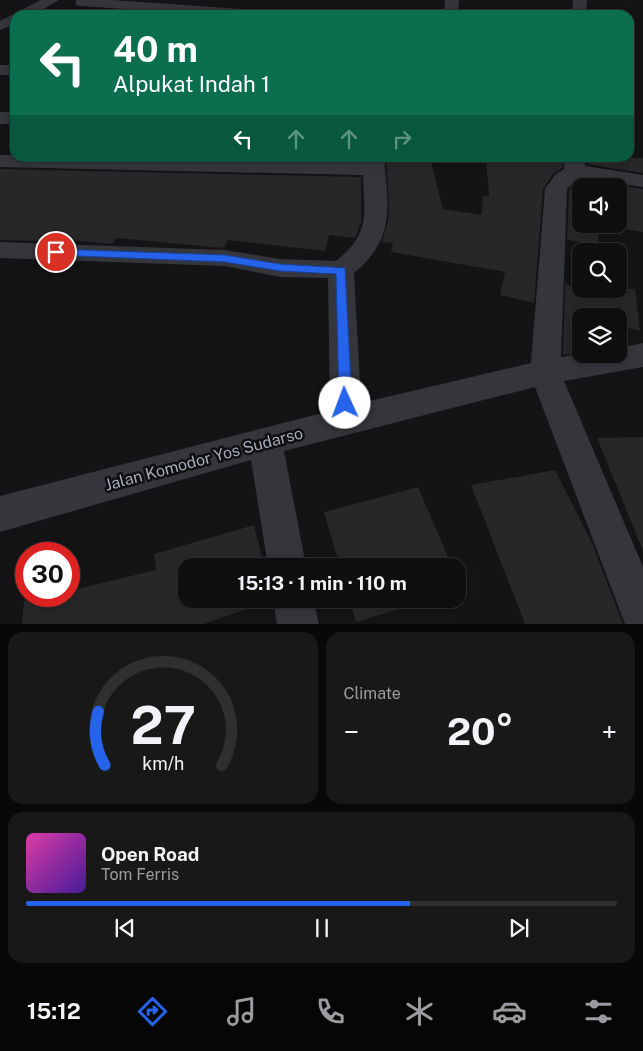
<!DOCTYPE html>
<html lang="en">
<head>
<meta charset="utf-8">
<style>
  :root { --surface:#0f0f10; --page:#181819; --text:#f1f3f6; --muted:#9b9c9f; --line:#2f2f30; --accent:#2563eb }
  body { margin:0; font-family:"Public Sans",sans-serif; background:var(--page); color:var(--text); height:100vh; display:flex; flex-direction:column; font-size:19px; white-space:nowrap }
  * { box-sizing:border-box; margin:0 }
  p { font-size:16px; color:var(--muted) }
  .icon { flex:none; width:28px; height:28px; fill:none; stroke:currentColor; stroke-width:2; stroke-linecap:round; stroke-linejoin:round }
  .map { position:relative; height:624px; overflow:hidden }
  .panel { display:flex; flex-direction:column; gap:8px; padding:8px; background:#080809; flex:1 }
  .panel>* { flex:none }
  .guide { position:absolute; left:10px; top:10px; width:624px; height:152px; border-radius:15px; box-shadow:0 2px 8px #0003,0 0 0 1px var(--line); background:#0b6e4f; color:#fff; overflow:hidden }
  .controls { position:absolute; left:572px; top:178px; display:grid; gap:10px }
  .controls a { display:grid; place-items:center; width:55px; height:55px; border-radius:10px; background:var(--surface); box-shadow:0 2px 8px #0003,0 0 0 1px var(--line); font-size:25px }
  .speed { position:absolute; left:15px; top:542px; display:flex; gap:10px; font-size:25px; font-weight:700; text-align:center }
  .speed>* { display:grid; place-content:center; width:65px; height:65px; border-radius:50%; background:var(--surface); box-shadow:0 2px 8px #0003,0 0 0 1px var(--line); line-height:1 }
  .speed .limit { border:8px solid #d22; background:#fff; color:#111 }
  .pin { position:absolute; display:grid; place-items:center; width:42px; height:42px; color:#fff; margin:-21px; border:2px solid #fff; border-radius:50%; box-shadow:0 1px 5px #0007 }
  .me { position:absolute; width:55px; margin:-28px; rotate:358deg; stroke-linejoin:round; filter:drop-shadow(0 0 4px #0008) }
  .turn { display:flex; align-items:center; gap:18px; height:105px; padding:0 20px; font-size:22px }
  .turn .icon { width:65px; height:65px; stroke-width:2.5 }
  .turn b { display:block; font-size:35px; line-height:42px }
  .lanes { display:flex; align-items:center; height:48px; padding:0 20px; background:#0003; justify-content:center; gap:25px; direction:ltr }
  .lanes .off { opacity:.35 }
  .big { font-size:38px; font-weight:700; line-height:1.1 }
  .panel .card { flex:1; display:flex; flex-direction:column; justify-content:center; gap:8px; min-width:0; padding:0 18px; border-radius:15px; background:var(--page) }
  .panel .dial { align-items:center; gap:0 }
  .dial svg { height:130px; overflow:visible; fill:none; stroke:var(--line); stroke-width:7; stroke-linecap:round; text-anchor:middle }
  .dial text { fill:var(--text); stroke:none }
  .song { display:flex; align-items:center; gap:15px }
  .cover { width:60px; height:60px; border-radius:8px; background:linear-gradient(135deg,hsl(320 70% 55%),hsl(260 70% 35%)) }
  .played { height:5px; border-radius:2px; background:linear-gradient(90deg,var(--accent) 65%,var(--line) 65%) }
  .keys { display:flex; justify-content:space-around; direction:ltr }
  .heat { display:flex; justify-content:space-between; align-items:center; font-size:28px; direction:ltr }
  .panel .tiles { flex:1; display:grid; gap:8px; grid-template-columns:1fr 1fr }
  .card:last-child { grid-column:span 2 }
  .trip { position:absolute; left:178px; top:558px; width:288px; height:50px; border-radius:15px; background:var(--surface); box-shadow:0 2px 8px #0003,0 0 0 1px var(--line); font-weight:700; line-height:50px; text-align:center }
  .menu { display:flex; height:80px; justify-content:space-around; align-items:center; background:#060606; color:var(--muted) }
  .menu .icon { width:35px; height:35px }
  .menu .active { color:var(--accent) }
  .menu b { font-size:22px; color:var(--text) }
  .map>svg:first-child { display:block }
  .building { fill:#27272a; fill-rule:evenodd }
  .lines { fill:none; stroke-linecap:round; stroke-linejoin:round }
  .minor { fill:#35363c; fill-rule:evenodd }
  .route { fill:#2563eb; stroke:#184099 }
  .labels { text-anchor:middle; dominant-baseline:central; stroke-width:5; stroke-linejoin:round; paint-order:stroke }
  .street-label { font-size:16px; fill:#a5abb8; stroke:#0f0f11 }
</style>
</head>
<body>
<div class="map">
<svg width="643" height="624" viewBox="0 0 643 624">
  <rect width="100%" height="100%" fill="#141416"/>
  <g class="building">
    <polygon points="135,158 362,158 362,160"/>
    <polygon points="386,158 430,158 443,209 482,215 483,195 489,196 486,158 563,158 562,168 553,174 543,189 534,303 500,295 505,272 391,252 393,243 382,242 388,221 389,207"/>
    <polygon points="587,158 643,158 643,173 587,164"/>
    <polygon points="0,169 361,177 361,222 355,238 329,235 325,251 228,240 224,248 116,238 112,244 49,238 48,241 0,240"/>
    <path d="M580,180L643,189V232L597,225L599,245L567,240L569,190ZM581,186H619V224H581Z"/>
    <polygon points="565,284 581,289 635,289 640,331 619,326 619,316 581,316 581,352 563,355"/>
    <polygon points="643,437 643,548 642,548 597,438"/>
    <polygon points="555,470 592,543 623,624 525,624 471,485"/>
    <polygon points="418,487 452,566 340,566 324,512"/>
    <polygon points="254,525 264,566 186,566 186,599 271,599 271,601 203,624 22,624 24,601 45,596 69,596 69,591 156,570 154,554"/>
    <polygon points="349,599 432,599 356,622"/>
  </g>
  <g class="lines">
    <g class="minor">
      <polygon points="41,0 59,0 33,15 15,15 15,24 0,30 0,21"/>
      <polygon points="76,0 112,0 271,11 278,15 210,15 81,6 76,5"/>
      <polygon points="445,0 459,0 458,15 444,15"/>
      <polygon points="573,0 587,0 586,15 572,15"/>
      <rect x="0" y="65" width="15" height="10"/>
      <rect x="0" y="112" width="15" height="12"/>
      <path d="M0,155H15V158L363,162L364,158H384C388,207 396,238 354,273L361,403L531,363L545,189L555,175L564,169L565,158H585V166L643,175V187L579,178L567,189L561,357L582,354H619V348L643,343V367L564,381L643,567V624H625L535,387L284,451L306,566H268L251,460L0,532V496L330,411L328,278L280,277L225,266L0,258V242L225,250L280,259L336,261C371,233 364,216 363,175L0,167Z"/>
      <polygon points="273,599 313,599 319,624 277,624"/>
    </g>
  </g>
  <polygon class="route" points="56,249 225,255 280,264 345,268 352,403 350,407 345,409 339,403 336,274 280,271 225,262 53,255 53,250"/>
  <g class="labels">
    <g class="street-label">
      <text transform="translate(204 459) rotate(-15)">Jalan Komodor Yos Sudarso</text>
    </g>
  </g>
</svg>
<div class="controls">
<a><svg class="icon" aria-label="sound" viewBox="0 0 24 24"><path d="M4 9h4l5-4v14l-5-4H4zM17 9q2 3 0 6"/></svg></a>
<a><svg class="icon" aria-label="search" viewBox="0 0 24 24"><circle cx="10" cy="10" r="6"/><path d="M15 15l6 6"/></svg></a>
<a><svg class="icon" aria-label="layers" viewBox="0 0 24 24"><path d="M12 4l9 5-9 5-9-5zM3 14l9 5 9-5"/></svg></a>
</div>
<div class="speed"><div class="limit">30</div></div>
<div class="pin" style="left:56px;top:252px;background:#d93025"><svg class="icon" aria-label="arrive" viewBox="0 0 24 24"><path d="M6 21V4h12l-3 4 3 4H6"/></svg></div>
<svg class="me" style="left:345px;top:403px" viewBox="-20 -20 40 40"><circle r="19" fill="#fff"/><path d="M0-13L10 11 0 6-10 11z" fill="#2563eb"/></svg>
<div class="trip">15:13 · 1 min · 110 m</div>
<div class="guide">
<div class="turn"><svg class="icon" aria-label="left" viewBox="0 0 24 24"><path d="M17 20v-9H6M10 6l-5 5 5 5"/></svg><div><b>40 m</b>Alpukat Indah 1</div></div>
<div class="lanes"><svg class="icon" aria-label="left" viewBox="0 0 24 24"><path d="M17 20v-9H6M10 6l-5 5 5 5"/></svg><svg class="icon off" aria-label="ahead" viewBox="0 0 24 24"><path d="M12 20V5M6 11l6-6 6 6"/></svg><svg class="icon off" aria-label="ahead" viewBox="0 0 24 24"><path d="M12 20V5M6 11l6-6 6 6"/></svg><svg class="icon off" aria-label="right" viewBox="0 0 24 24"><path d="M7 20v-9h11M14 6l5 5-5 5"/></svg></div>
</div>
</div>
<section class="panel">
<div class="tiles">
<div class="card dial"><svg viewBox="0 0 100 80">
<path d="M14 69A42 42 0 1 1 86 69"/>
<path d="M14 69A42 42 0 0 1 10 36" stroke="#2563eb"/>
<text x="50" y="56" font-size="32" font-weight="700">27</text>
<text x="50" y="72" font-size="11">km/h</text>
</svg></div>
<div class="card"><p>Climate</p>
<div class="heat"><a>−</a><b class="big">20°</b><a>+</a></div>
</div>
<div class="card">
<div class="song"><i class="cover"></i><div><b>Open Road</b><p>Tom Ferris</p></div></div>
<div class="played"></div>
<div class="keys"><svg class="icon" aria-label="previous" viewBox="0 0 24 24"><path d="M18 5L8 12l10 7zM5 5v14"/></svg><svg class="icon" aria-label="pause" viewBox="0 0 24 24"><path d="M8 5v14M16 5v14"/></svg><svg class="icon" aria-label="next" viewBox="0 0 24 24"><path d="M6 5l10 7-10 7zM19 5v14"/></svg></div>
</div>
</div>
</section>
<nav class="menu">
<b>15:12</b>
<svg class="icon active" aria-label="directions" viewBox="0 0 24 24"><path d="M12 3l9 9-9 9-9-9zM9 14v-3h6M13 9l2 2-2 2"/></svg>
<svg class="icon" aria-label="music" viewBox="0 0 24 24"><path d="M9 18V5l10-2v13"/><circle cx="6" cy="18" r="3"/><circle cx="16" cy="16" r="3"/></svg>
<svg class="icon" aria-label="phone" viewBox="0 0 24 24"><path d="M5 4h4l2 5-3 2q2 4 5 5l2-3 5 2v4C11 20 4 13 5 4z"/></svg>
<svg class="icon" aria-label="climate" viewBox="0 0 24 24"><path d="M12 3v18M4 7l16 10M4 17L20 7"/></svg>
<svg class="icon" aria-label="car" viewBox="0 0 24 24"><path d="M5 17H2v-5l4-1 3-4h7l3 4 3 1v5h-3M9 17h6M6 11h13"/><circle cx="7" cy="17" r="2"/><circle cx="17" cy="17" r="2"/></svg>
<svg class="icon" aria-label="filters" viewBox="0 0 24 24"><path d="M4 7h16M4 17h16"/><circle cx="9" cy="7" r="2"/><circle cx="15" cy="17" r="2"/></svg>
</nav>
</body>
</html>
